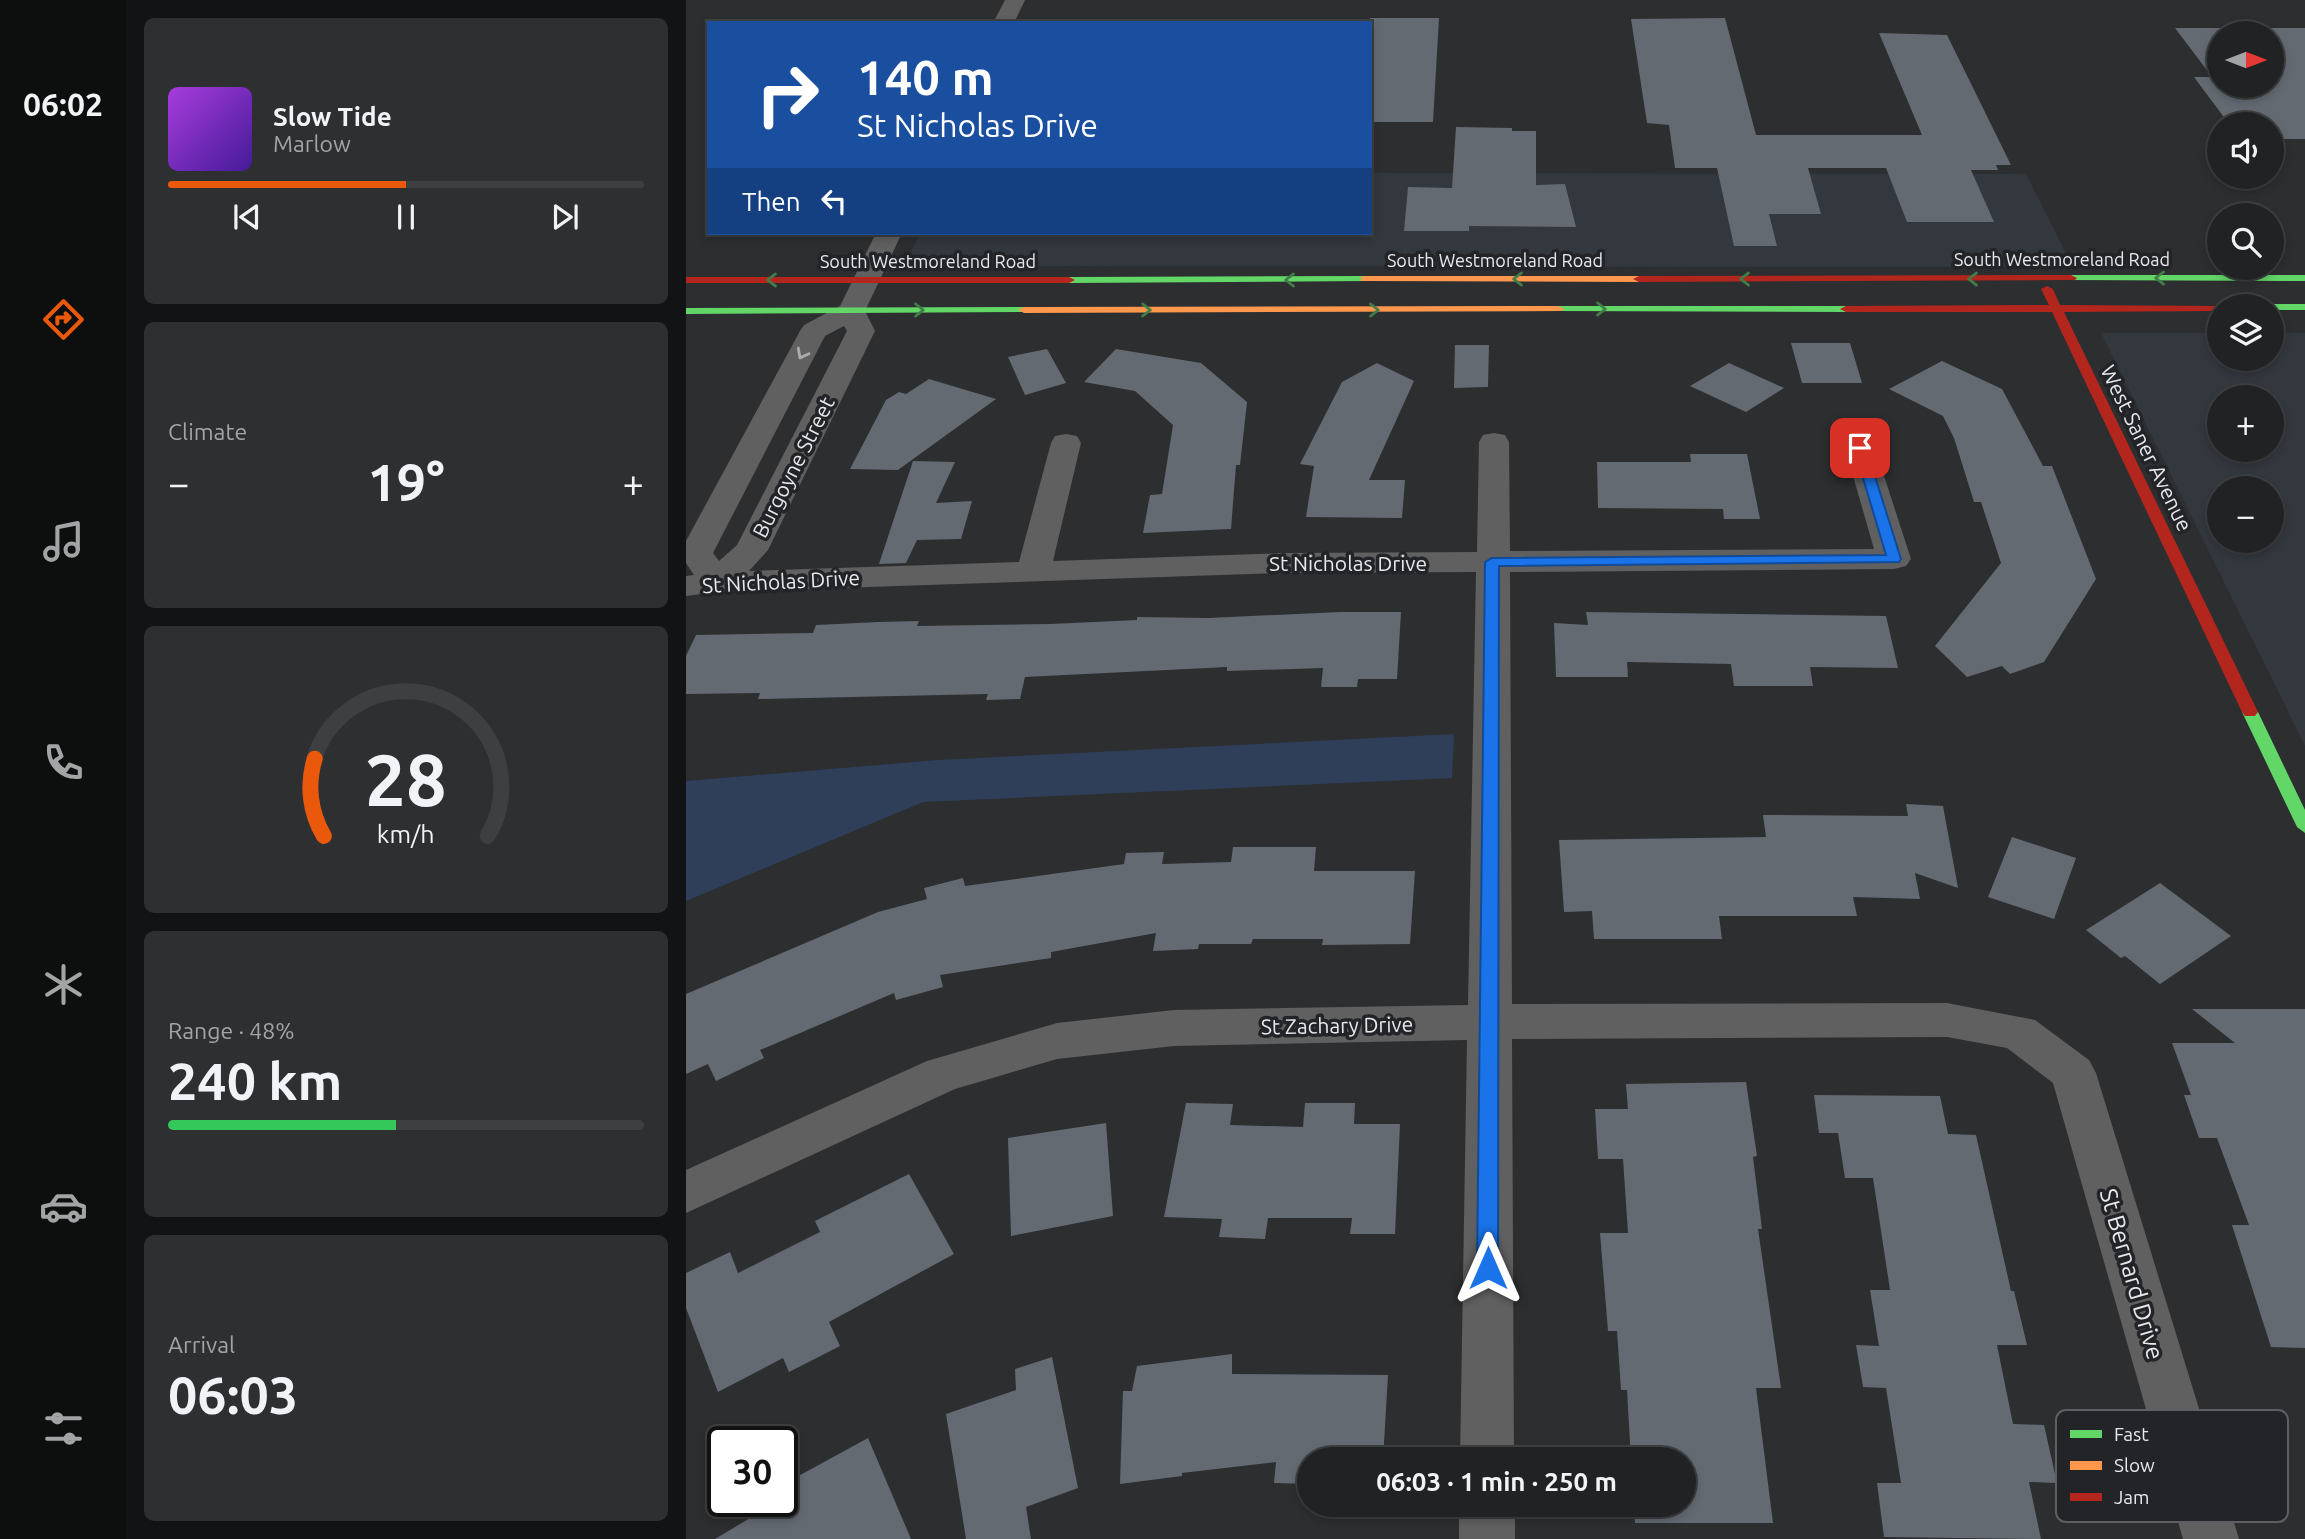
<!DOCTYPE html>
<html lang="en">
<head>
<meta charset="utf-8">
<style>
  :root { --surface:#212224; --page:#2d2f31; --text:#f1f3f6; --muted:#a2a4a6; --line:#3e3f41; --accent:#ea580c }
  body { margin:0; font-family:Ubuntu,sans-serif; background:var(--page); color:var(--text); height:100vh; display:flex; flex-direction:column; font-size:26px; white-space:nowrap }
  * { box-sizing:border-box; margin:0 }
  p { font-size:23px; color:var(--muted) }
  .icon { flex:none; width:38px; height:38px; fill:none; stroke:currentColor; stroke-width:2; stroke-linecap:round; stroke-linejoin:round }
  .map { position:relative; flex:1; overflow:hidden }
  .sheet { display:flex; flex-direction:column; gap:18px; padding:18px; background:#121314; width:560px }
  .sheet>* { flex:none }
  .top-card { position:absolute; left:21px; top:21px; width:665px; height:214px; border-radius:0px; box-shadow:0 4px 10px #0003,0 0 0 2px var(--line); background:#1a4fa0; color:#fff; overflow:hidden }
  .needle { width:46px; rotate:90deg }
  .tools { position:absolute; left:1521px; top:21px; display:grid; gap:14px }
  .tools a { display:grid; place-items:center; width:77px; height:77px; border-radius:50%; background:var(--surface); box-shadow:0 4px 10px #0003,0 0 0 2px var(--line); font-size:35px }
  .speed { position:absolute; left:21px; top:1426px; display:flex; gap:14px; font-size:35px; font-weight:700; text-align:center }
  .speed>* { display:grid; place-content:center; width:91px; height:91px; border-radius:50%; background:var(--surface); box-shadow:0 4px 10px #0003,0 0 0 2px var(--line); line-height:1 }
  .speed .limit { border:4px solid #111; border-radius:10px; background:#fff; color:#111 }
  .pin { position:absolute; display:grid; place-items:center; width:60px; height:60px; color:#fff; margin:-30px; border-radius:14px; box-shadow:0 4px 10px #0006 }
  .me { position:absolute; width:77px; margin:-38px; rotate:0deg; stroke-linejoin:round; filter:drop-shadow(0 0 5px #0008) }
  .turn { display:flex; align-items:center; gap:24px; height:147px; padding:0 35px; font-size:32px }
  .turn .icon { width:91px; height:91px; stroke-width:2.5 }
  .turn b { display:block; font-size:49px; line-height:60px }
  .then { display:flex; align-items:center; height:66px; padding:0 35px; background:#0003; gap:14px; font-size:26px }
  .big { font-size:52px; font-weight:700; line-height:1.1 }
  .sheet .tile { flex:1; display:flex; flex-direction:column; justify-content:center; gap:10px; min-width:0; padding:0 24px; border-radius:10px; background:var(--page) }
  .sheet .dial { align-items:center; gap:0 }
  .dial svg { height:182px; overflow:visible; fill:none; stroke:var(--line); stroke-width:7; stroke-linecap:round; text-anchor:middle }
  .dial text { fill:var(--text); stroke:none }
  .song { display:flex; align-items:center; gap:21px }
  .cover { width:84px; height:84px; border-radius:10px; background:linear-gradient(135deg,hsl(280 70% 55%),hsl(260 70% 35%)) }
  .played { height:7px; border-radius:4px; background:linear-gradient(90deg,var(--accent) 50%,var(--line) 50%) }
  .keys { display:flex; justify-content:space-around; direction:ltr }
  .heat { display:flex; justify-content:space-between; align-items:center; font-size:38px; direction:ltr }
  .charge { height:10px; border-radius:5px; background:linear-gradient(90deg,#34c759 48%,var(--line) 0) }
  .trip { position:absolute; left:611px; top:1447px; width:399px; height:70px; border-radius:35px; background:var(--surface); box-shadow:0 4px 10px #0003,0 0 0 2px var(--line); font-weight:700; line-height:70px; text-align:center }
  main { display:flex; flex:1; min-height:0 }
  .tabs { display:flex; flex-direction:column; width:126px; justify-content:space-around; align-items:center; background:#0d0e0e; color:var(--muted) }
  .tabs .icon { width:49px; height:49px }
  .tabs .current { color:var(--accent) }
  .tabs b { font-size:32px; color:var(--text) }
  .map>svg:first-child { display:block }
  .built { fill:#33373e; fill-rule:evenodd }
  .green { fill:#2f3f5a }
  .building { fill:#646a72; fill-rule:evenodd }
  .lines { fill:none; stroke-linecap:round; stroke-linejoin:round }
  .street { fill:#606061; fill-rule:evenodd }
  .fast { fill:#63d668; fill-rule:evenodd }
  .slow { fill:#ff974d; fill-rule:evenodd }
  .jam { fill:#b3261e; fill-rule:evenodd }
  .oneway { stroke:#427d48 }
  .oneway2 { stroke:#aaabac }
  .route { fill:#1a73e8; stroke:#114b97; stroke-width:2 }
  .labels { text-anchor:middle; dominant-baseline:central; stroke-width:7; stroke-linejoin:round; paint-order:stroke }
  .far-street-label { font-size:18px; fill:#e6e8ea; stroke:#222427 }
  .street-label { font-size:21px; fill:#e6e8ea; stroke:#222427 }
  .near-street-label { font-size:24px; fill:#e6e8ea; stroke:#222427 }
  .key { fill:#222427; stroke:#5d5f62; stroke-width:2 }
  .key-label { font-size:19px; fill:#e6e8ea }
</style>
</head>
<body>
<main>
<nav class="tabs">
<b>06:02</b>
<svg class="icon current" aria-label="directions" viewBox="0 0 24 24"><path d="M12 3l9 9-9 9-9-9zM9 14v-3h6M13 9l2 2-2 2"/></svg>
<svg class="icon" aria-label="music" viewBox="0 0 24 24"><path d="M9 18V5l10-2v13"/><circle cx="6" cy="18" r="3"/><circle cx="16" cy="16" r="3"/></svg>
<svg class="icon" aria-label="phone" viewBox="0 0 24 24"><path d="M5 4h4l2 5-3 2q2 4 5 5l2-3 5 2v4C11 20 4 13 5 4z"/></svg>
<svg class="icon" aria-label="climate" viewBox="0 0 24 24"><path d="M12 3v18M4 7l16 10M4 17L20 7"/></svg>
<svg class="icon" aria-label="car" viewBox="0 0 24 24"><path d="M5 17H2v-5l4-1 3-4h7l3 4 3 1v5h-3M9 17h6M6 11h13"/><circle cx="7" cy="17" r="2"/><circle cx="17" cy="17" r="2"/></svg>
<svg class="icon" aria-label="filters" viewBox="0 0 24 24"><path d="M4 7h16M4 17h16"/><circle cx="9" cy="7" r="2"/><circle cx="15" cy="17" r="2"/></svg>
</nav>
<section class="sheet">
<div class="tile">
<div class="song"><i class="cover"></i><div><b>Slow Tide</b><p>Marlow</p></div></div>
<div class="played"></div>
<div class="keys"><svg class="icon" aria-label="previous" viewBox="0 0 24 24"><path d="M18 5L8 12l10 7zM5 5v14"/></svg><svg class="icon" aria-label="pause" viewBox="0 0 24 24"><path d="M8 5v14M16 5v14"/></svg><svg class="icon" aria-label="next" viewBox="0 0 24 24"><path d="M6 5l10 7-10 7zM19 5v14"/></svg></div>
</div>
<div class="tile"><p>Climate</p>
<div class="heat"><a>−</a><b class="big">19°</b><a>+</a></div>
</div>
<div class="tile dial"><svg viewBox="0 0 100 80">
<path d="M14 69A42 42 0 1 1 86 69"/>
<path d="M14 69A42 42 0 0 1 10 35" stroke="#ea580c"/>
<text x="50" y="56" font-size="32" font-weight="700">28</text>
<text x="50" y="72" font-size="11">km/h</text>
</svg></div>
<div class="tile"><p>Range · 48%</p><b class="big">240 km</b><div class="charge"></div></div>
<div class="tile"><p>Arrival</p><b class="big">06:03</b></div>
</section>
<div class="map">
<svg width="1619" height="1539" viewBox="0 0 1619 1539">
  <rect width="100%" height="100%" fill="#2c2e30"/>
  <g class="built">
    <polygon points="684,173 1340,174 1387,267 217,266 235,233 684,233"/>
    <path d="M1415,333H1533V359H1586V333H1619V746ZM1533,397H1586V450H1533ZM1533,488H1586V541H1533Z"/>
  </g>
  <polygon class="green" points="768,734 766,778 237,802 0,901 0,781 252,760"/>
  <g class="building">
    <polygon points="684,18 753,18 747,122 684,122"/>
    <polygon points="1039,18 1070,135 1236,135 1193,33 1261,35 1325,165 1310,165 1312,170 1285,170 1308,222 1221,222 1200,168 1122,168 1135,214 1083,214 1091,246 1048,246 1031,168 989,168 983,125 961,123 945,19"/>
    <path d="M1489,28H1619V139H1586V124H1543L1508,77H1526ZM1533,33H1586V86H1533Z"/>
    <polygon points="770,127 826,128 826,131 850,131 850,185 879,184 890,227 783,226 783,231 718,231 722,187 766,188"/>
    <polygon points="1105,343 1164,343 1176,383 1116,383"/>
    <polygon points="769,345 803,345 802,387 768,388"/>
    <polygon points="361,349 380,383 339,395 322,357"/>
    <polygon points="430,349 515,363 561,402 554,465 550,465 545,529 457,533 464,495 476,494 487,425 449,391 398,382"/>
    <polygon points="1256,361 1316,389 1357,466 1366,466 1410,579 1358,662 1324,674 1316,666 1281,677 1249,646 1315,563 1295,502 1288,502 1268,438 1257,416 1203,389"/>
    <polygon points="691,363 728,381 683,480 719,480 716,518 620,517 628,466 614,464 656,382"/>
    <polygon points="1043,363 1098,388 1060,412 1004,386"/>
    <polygon points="243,379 310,399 212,470 164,469 200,400 213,392 220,394"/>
    <polygon points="1004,454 1061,454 1074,519 1038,519 1037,509 912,508 911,462 1005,462"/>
    <polygon points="227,461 269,462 250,503 286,501 275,539 231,540 220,563 193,564"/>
    <polygon points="654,612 715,612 711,679 672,679 671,687 635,687 637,668 541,671 541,667 339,677 334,699 300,700 302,694 72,699 74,693 0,694 0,656 10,635 127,633 130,625 192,622 233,621 231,626 364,624 451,620 451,617 523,618"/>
    <polygon points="900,612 1200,616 1212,668 1124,667 1127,686 1048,686 1045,664 941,662 942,677 870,677 868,623 902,625"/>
    <polygon points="1220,804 1257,806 1272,888 1229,873 1234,899 1167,897 1171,916 1033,916 1036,939 908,939 906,911 878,912 873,840 1080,837 1077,815 1222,816"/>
    <polygon points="1326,837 1390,858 1368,919 1302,897"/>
    <polygon points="547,847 630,847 628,871 729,871 724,944 636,945 637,939 567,939 565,944 513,944 512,949 467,951 470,933 365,952 365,958 254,975 257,987 210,1000 208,993 74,1050 78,1058 30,1081 22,1064 0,1074 0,994 192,912 241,899 238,888 277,878 279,886 438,864 440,853 478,852 476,864 545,862"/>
    <polygon points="1474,883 1545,936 1474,984 1439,956 1435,958 1400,930"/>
    <polygon points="1506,1009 1619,1009 1619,1348 1585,1347 1546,1225 1563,1225 1531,1138 1513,1138 1498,1095 1505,1095 1486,1043 1549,1043"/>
    <polygon points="1060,1082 1071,1156 1067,1157 1076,1229 1072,1229 1095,1388 1070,1388 1087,1523 949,1523 948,1505 998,1505 998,1460 945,1460 941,1390 935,1390 931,1331 922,1331 914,1233 942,1233 937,1159 912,1159 909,1109 942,1109 940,1084"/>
    <polygon points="1128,1095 1254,1096 1262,1134 1290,1135 1325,1291 1328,1291 1341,1345 1311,1345 1327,1424 1358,1425 1371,1483 1343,1482 1355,1539 1198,1537 1191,1483 1215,1483 1200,1388 1177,1387 1170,1345 1193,1346 1184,1290 1204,1290 1187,1178 1159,1178 1152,1133 1133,1133"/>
    <polygon points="500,1103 547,1104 544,1125 617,1127 619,1103 669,1103 668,1124 714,1124 709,1234 664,1234 666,1218 582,1218 579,1239 533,1237 536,1219 478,1217"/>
    <polygon points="420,1123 427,1216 325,1236 322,1138"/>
    <polygon points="223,1174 268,1254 143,1322 154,1346 103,1372 97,1358 32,1392 0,1308 0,1273 44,1252 52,1273 134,1232 129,1221"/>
    <polygon points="546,1354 546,1374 702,1375 697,1460 623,1460 623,1484 588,1483 590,1462 496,1473 496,1476 434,1484 437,1391 446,1391 451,1366"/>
    <polygon points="366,1357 392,1488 340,1507 345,1539 280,1539 260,1414 330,1390 329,1369"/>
    <polygon points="182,1438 225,1539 29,1539 74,1512 70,1502 96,1502 96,1485"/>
  </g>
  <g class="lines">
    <g class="street">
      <polygon points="319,0 339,0 328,23 307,23"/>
      <path d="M190,233H216L179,311L189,331L82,550L63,571L333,562L365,443L369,436L380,434L391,436L395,443L367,561L597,553L791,552L793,442L797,435L808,433L819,435L823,442L824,551L1188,549L1159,448L1163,441L1174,439L1185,441L1189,448L1225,559L1220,566L1208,569L824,572L826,1004L1261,1003L1349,1020L1403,1060L1410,1073L1553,1539H1497L1367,1083L1321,1048L1261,1037L826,1039L828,1460H774L781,1040L488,1046L371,1059L269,1089L0,1213V1170L241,1061L371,1023L488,1010L782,1005L790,572L597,573L31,592L0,596V576L8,575L0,563V541L114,331L118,325L154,306ZM158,326L161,331L51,545L33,561L27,553L139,336Z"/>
      <rect x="773" y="1505" width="56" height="34"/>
    </g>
    <g class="fast">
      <polygon points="1385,275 1619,275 1619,281 1381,280 1379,278"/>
      <polygon points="679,276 683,277 683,281 383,283 377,280 383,277"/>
      <polygon points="1619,304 1619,310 1586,310 1586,306 1581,306 1586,304"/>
      <polygon points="872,306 1160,306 1166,309 1160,312 868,311 866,309"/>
      <polygon points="338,307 344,310 342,312 0,314 0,308"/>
      <polygon points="1564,707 1572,712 1619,810 1619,833 1611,827 1556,712"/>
    </g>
    <g class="slow">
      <polygon points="679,276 953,276 959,279 953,282 675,281 675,277"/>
      <polygon points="872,306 878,309 876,311 338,313 332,310 338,307"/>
    </g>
    <g class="jam">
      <polygon points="1385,275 1391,278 1389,280 953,282 947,279 953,276"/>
      <polygon points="0,277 383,277 389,280 383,283 0,283"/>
      <polygon points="1361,286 1367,289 1374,305 1537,306 1533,306 1533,311 1378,312 1572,712 1569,716 1559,716 1556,712 1366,312 1160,312 1154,309 1160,306 1363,305 1355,289"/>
    </g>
  </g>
  <defs><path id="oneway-chevron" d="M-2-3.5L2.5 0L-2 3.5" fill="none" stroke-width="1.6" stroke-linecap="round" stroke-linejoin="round" transform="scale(1.75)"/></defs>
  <g class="oneway">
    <use href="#oneway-chevron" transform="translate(1474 278) rotate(180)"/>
    <use href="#oneway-chevron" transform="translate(832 279) rotate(180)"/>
    <use href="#oneway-chevron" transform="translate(1059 279) rotate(180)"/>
    <use href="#oneway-chevron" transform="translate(1287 279) rotate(180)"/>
    <use href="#oneway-chevron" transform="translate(86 280) rotate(180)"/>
    <use href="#oneway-chevron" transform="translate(604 280) rotate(180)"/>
    <use href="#oneway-chevron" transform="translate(915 309)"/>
    <use href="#oneway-chevron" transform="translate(233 310)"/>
    <use href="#oneway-chevron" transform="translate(460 310)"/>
    <use href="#oneway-chevron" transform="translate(688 310)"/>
  </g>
  <use class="oneway2" href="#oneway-chevron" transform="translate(116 354) rotate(118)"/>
  <polygon class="route" points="1174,444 1180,448 1215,559 1213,562 813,566 812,1268 809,1275 802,1277 794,1275 791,1268 799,562 806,558 1200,555 1168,448"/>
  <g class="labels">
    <g class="far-street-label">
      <text x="1376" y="259">South Westmoreland Road</text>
      <text x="809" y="260">South Westmoreland Road</text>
      <text x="242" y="261">South Westmoreland Road</text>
    </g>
    <g class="street-label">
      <text transform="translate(1461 448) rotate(64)">West Saner Avenue</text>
      <text transform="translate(107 467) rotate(-63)">Burgoyne Street</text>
      <text x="662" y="563">St Nicholas Drive</text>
      <text transform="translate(95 581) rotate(-3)">St Nicholas Drive</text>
      <text transform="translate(651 1025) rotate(-1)">St Zachary Drive</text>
    </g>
    <g class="near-street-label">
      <text transform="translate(1446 1274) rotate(74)">St Bernard Drive</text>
    </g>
  </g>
  <rect x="1370" y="1410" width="232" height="112" rx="10" class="key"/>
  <rect x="1384" y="1430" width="32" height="8" fill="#63d668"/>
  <rect x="1384" y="1461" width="32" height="9" fill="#ff974d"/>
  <rect x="1384" y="1493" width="32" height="8" fill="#b3261e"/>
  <g class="key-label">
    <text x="1428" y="1441">Fast</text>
    <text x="1428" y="1472">Slow</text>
    <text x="1428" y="1504">Jam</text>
  </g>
</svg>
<div class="tools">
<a><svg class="needle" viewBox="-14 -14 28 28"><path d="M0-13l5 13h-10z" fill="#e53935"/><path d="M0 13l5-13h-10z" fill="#a2a4a6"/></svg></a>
<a><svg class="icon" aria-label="sound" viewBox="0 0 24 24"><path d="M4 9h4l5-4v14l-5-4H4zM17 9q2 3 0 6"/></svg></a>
<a><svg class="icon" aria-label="search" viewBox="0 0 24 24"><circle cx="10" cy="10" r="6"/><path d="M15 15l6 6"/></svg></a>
<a><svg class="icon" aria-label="layers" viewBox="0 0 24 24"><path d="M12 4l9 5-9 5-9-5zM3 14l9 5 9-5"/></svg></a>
<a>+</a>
<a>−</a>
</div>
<div class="speed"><div class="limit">30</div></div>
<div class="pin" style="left:1174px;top:448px;background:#d93025"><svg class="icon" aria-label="arrive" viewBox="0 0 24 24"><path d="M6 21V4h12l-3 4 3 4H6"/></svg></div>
<svg class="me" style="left:802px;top:1268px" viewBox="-20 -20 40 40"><path d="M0-17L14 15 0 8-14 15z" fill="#1a73e8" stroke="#fff" stroke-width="4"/></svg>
<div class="trip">06:03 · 1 min · 250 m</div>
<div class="top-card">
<div class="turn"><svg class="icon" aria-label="right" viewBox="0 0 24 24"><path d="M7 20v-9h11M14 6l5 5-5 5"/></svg><div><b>140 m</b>St Nicholas Drive</div></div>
<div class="then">Then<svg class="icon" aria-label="left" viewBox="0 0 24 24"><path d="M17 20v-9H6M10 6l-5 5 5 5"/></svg></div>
</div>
</div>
</main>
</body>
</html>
